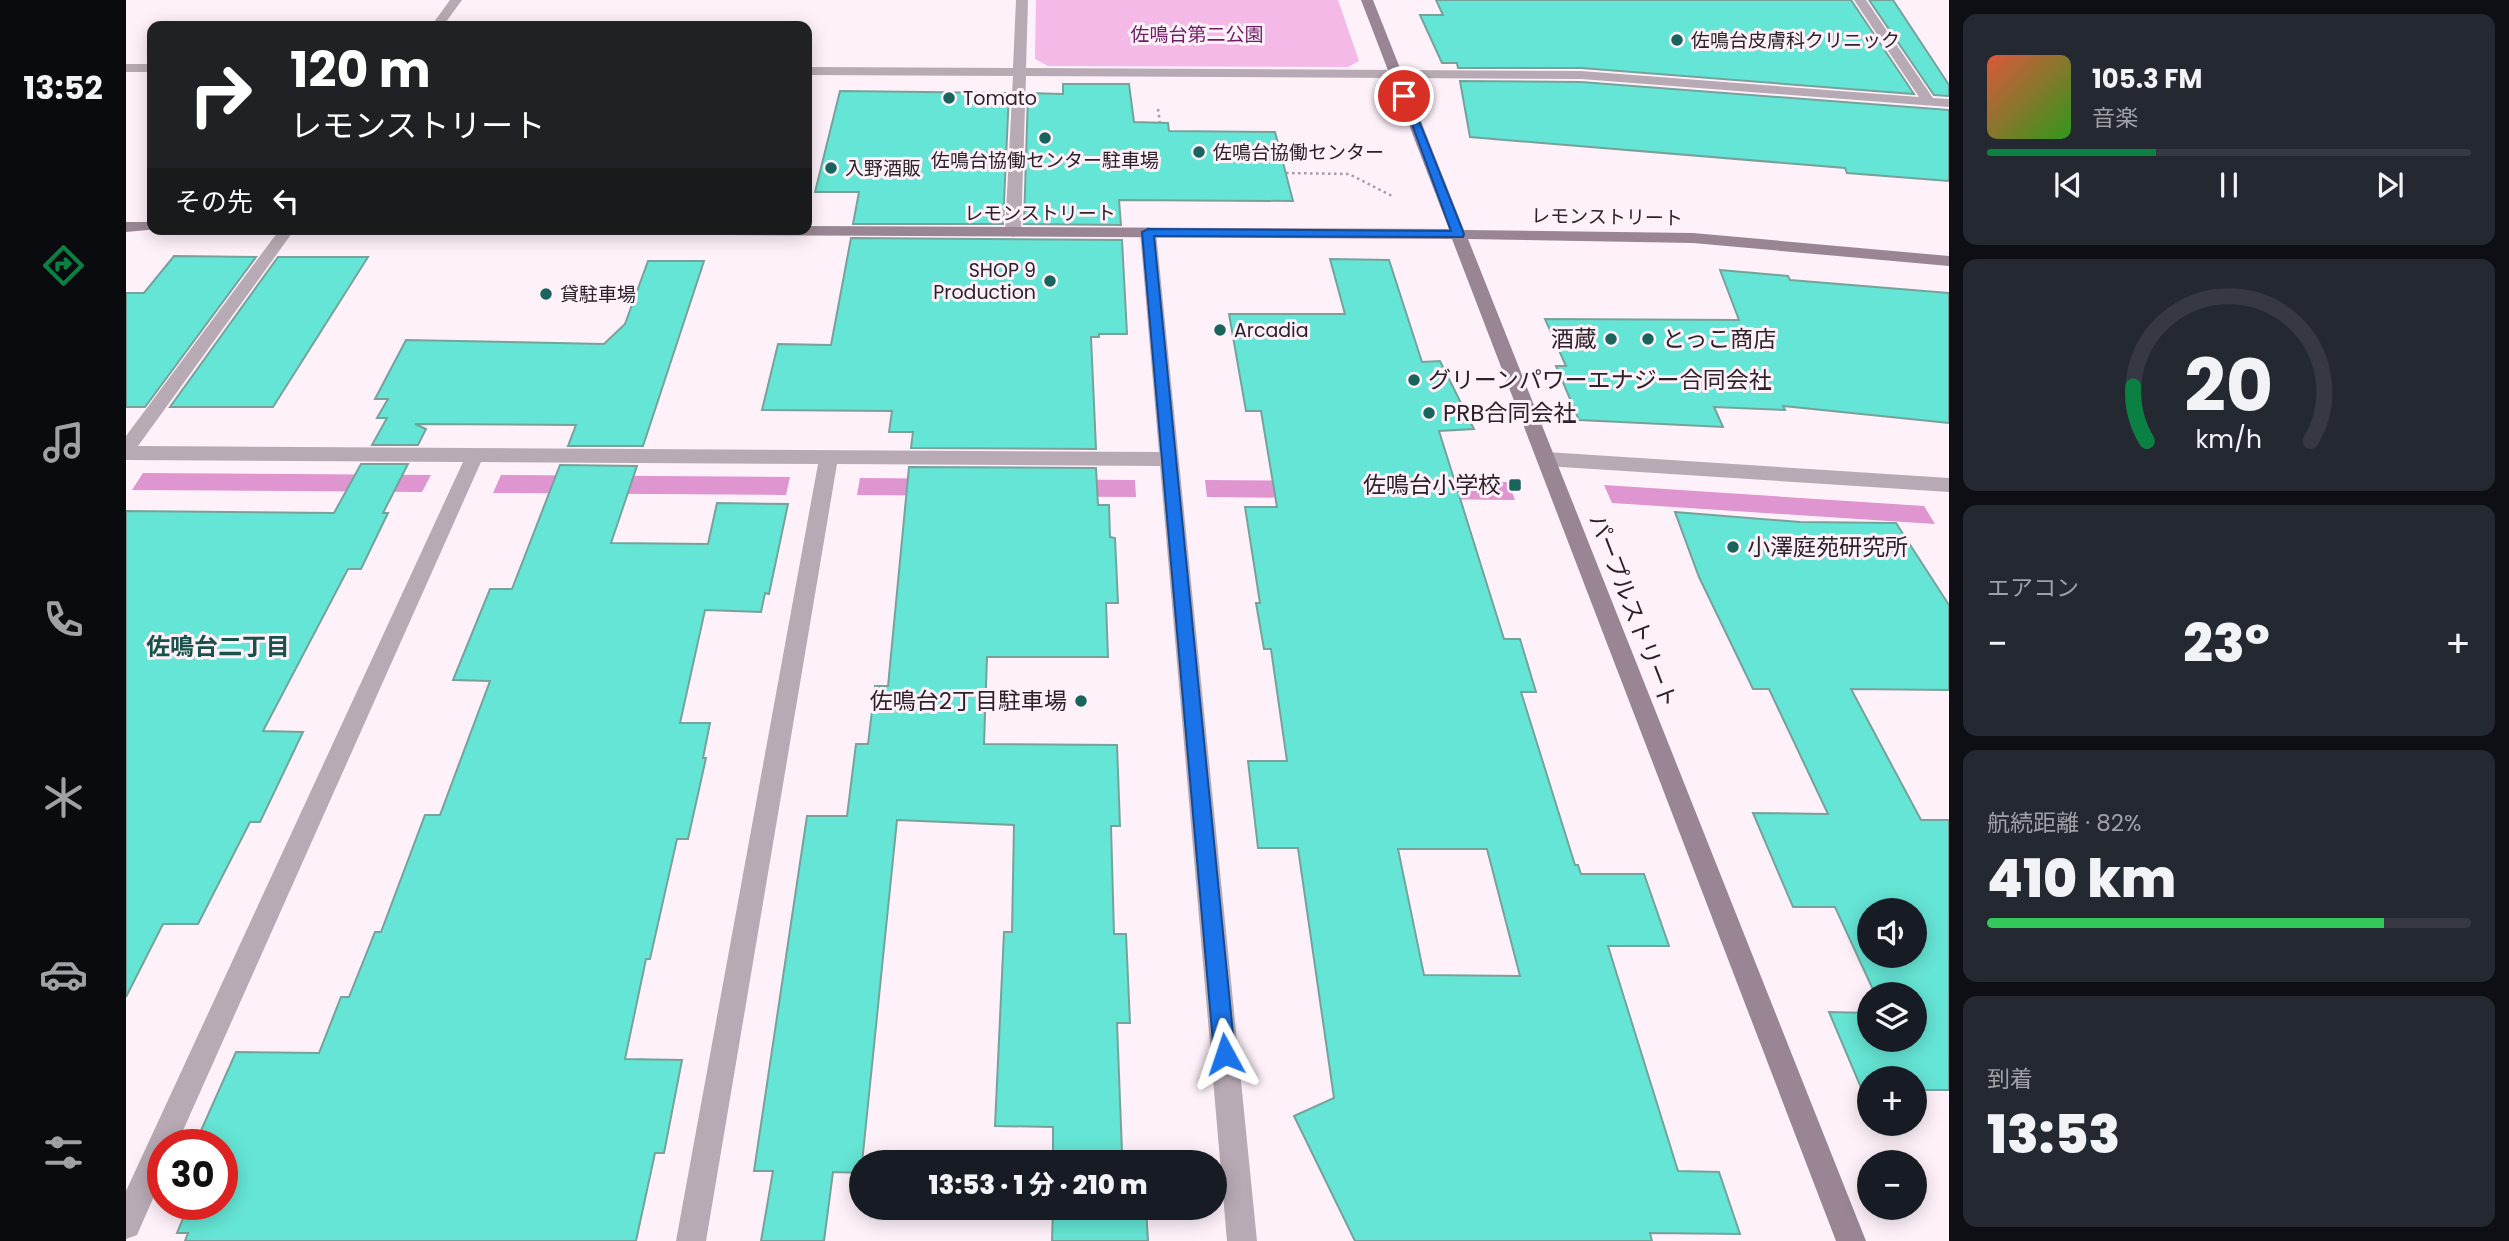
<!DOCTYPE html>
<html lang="ja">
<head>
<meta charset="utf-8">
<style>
  :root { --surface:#171b24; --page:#242831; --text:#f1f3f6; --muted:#9ea1a6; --line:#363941; --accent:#0b8043 }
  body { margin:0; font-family:Poppins,"Noto Sans JP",sans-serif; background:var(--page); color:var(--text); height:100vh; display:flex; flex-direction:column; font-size:26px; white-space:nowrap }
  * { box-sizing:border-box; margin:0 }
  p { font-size:23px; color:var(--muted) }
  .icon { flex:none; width:38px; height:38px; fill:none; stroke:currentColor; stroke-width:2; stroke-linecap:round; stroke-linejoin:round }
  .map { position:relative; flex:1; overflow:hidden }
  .sheet { display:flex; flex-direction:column; gap:14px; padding:14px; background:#0d0f14; width:560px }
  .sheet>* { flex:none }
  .banner { position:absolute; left:21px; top:21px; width:665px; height:214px; border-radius:14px; box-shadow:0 4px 18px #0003; background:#202124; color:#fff; overflow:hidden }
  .tools { position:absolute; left:1731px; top:898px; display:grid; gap:14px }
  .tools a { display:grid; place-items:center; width:70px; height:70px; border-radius:50%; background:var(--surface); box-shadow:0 4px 18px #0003; font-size:35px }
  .speed { position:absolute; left:21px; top:1129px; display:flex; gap:14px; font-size:35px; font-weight:700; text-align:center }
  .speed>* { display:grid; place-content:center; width:91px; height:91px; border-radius:50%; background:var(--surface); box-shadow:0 4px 18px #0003; line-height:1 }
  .speed .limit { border:10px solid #d22; background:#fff; color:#111 }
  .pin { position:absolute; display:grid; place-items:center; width:60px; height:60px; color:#fff; margin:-30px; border:4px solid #fff; border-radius:50%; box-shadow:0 2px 7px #0007 }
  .me { position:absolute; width:77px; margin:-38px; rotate:355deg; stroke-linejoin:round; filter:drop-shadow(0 0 5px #0008) }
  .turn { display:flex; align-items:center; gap:24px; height:147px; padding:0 28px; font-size:32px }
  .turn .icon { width:91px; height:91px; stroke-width:2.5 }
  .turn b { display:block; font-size:49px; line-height:60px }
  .then { display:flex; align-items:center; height:66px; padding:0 28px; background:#0003; gap:14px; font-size:26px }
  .big { font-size:52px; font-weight:800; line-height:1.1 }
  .sheet .widget { flex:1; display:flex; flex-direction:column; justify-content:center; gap:10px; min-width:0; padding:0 24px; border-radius:14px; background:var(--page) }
  .sheet .dial { align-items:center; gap:0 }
  .dial svg { height:182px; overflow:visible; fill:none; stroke:var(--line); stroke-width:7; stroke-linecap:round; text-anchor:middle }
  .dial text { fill:var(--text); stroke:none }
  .song { display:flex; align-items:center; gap:21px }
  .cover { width:84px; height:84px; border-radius:10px; background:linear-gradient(135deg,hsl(10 70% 55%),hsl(110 70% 35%)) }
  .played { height:7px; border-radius:4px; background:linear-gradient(90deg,var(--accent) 35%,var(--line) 35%) }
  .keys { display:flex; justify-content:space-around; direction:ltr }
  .heat { display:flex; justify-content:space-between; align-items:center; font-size:38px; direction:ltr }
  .charge { height:10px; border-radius:5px; background:linear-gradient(90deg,#34c759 82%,var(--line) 0) }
  .trip { position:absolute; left:723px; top:1150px; width:378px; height:70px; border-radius:35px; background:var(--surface); box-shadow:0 4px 18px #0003; font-weight:800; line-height:70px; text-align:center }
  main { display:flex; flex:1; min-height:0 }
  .tab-bar { display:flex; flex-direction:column; width:126px; justify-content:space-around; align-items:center; background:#090b0e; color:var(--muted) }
  .tab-bar .icon { width:49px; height:49px }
  .tab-bar .active { color:var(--accent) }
  .tab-bar b { font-size:32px; color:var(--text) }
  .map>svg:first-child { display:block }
  .green { fill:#f4b9e6 }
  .water { fill:#df95cf }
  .building { fill:#65e5d5; stroke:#77a29b; stroke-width:2; fill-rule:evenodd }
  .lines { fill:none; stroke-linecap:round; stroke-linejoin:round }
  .path { stroke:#a699a2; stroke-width:2.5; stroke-dasharray:2.5 3.5; stroke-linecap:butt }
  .street { fill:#b8aab4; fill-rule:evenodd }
  .secondary { fill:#998594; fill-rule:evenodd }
  .route { fill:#1a73e8; stroke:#114b97; stroke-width:2 }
  .poi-dot { fill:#19645c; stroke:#fef1fa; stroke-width:2.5 }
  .labels { text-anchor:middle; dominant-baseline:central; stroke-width:6; stroke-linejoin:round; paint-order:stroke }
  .far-park-label { font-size:19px; fill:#711b64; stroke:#fef1fa }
  .far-poi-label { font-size:19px; fill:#2d212a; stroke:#fef1fa; text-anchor:start }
  .far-street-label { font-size:19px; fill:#2d212a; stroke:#fef1fa }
  .poi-label { font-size:23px; fill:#2d212a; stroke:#fef1fa; text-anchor:start }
  .street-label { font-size:23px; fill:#2d212a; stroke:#fef1fa }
  .neighbourhood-label { font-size:24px; font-weight:bold; fill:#18524b; stroke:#fef1fa }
</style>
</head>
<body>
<main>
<nav class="tab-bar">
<b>13:52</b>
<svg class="icon active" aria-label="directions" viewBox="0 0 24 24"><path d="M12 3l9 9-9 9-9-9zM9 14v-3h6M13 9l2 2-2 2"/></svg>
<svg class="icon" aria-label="music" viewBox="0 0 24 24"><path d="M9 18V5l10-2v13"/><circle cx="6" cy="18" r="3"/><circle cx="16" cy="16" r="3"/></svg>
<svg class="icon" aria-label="phone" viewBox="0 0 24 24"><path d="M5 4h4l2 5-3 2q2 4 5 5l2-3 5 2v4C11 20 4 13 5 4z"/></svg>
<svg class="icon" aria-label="climate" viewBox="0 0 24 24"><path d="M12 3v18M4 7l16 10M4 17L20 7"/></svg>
<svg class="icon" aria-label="car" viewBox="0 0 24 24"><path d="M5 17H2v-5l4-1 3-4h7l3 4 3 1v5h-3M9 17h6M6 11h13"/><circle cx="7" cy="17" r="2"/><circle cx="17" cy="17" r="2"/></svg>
<svg class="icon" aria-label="filters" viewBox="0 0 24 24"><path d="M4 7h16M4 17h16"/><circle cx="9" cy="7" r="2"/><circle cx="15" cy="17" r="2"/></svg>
</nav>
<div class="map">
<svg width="1823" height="1241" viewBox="0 0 1823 1241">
  <rect width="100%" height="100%" fill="#fef1fa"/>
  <polygon class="green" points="910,0 1212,0 1233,61 1222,67 922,66 909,59"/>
  <g class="water">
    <polygon points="17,473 305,475 296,492 6,490"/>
    <polygon points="375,475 664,477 660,495 367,493"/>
    <polygon points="734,478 1009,480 1010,497 731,495"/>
    <polygon points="1079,480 1382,482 1389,500 1081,497"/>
    <polygon points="1478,485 1798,506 1809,524 1486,503"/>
  </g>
  <g class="building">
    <polygon points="1310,0 1725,0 1788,94 1455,68 1332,68 1331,63 1316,63 1294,15 1317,15"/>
    <polygon points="1743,0 1767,0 1823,85 1823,96 1808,95"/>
    <polygon points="1334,81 1455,82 1823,110 1823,181 1721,173 1719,168 1344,137"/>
    <polygon points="937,84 1003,84 1008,122 1042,123 1043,131 1149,132 1167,201 993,200 995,225 898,224 902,93 937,94"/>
    <polygon points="714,91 883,93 877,224 727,224 733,192 689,192"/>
    <polygon points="725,238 996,240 1001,334 973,334 973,337 965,337 970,449 785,448 787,432 763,432 766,411 636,410 652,344 705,345"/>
    <polygon points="48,256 130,257 19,407 0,407 0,293 18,293"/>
    <polygon points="152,257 242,257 147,407 44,407"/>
    <path d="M1204,259L1263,260L1296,362L1314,361L1348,429L1313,431L1378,639H1394L1410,692H1395L1449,865H1452L1455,874H1518L1543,946H1482L1552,1171L1593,1172L1614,1234L1524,1233L1526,1241H1229L1168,1116L1208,1098L1172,848H1132L1122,761H1161L1145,649H1138L1130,603H1134L1119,507H1151L1135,411H1120L1103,314H1219ZM1272,849H1361L1394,976L1298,975Z"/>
    <polygon points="522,261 578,261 517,446 442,446 450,425 289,424 300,429 292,445 246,445 261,418 251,418 262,399 249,399 280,340 478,344 499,324"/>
    <polygon points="1594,270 1662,276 1664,280 1823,293 1823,423 1657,406 1659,410 1588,407 1597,427 1453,420 1430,366 1440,366 1419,319 1613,320"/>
    <polygon points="235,464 282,464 257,513 262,513 235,569 222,569 137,731 177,732 134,822 124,822 72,924 37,924 0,997 0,511 208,513"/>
    <polygon points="434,465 511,466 485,543 582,544 591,503 662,504 643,594 639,593 635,612 579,610 554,723 584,723 577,758 580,758 562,839 551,839 524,959 520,959 499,1059 556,1060 538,1153 529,1153 510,1241 59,1241 62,1233 51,1233 63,1204 96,1204 96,1144 69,1144 110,1052 193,1053 215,997 223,997 249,932 255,932 299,815 314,815 364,681 327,680 364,589 386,589"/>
    <polygon points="783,467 970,468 972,505 983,505 984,537 989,538 992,603 980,603 982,657 861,657 858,744 991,745 994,826 985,826 988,934 1000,934 1004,1023 991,1023 996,1152 1018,1152 1018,1162 927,1162 927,1127 869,1126 878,932 886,932 888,825 771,820 735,1173 707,1172 698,1241 635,1241 647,1171 628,1171 681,816 721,816 730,744 742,744 749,686 762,686"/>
    <path d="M1549,512L1674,522L1770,523L1823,605V690L1725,689L1795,820H1823V1090H1788V1078H1743V1090H1736L1703,1012L1743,1013V1040H1788V994H1749L1709,907H1667L1627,813L1702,814L1643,689H1627L1573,577ZM1743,910H1788V956H1743Z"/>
    <polygon points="927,1208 1020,1208 1022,1241 926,1241"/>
  </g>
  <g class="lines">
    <g class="path">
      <polyline points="1032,109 1034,123"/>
      <polyline points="1160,173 1223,174 1266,196"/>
    </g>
    <g class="street">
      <polygon points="324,0 336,0 317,26 305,26"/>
      <polygon points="890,0 902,0 900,68 1455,71 1793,97 1728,0 1740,0 1807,98 1823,99 1823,107 1455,79 900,76 895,232 887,237 879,232 887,76 681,75 681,67 887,68"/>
      <rect x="0" y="64" width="26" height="8"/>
      <polygon points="1022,227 1030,232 1131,1241 1101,1241 1034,466 711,464 580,1241 550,1241 692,464 355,462 51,1144 37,1144 37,1176 11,1235 0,1239 0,1191 337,462 0,460 0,436 154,229 169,229 12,446 1033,452 1014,232"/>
      <polygon points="1420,452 1823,478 1823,492 1420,466 1411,459"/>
    </g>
    <g class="secondary">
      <polygon points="1235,0 1247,0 1338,230 1567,233 1823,256 1823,266 1567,243 1342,239 1740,1241 1710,1241 1326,239 424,234 417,229 681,229 681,226 1323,229"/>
      <polygon points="0,222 26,222 26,229 32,229 0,232"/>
    </g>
  </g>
  <polygon class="route" points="1275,94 1283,96 1338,234 1337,237 1028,236 1109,1054 1106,1062 1099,1065 1091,1062 1088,1054 1016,232 1022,229 1325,231"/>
  <g class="poi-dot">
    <circle cx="1551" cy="40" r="7"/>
    <circle cx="823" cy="98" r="7"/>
    <circle cx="919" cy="138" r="7"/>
    <circle cx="1073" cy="152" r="7"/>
    <circle cx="705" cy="168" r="7"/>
    <circle cx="924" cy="281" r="7"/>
    <circle cx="420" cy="294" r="7"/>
    <circle cx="1094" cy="330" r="7"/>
    <circle cx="1485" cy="339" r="7"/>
    <circle cx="1522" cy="339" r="7"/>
    <circle cx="1288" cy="380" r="7"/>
    <circle cx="1303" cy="413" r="7"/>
    <rect x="1382" y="478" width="14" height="14" rx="3.5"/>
    <circle cx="1607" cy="547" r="7"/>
    <circle cx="955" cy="701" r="7"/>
  </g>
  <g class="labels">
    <g class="far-park-label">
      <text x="1071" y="34">佐鳴台第二公園</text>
    </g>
    <g class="far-poi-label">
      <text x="1565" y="40">佐鳴台皮膚科クリニック</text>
      <text x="837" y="98">Tomato</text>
      <text x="1087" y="152">佐鳴台協働センター</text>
      <text x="919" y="160" text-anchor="middle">佐鳴台協働センター駐車場</text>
      <text x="719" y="168">入野酒販</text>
      <text x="910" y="270" text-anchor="end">SHOP 9<tspan x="910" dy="22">Production</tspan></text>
      <text x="434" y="294">貸駐車場</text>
      <text x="1108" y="330">Arcadia</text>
    </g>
    <g class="far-street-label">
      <text x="914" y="213">レモンストリート</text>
      <text transform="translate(1481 217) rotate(1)">レモンストリート</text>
    </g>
    <g class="poi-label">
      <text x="1471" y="339" text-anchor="end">酒蔵</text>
      <text x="1536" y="339">とっこ商店</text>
      <text x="1302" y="380">グリーンパワーエナジー合同会社</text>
      <text x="1317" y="413">PRB合同会社</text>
      <text x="1375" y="485" text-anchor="end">佐鳴台小学校</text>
      <text x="1621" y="547">小澤庭苑研究所</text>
      <text x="941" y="701" text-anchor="end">佐鳴台2丁目駐車場</text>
    </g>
    <g class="street-label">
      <text transform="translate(1507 611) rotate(69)">パープルストリート</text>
    </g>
    <g class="neighbourhood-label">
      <text x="92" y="646">佐鳴台二丁目</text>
    </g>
  </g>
</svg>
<div class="tools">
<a><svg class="icon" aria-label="sound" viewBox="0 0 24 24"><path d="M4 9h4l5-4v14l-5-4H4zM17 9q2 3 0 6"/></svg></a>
<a><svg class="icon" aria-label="layers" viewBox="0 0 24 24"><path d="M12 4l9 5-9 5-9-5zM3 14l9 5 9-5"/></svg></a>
<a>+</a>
<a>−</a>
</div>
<div class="speed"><div class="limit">30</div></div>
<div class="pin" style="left:1278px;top:96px;background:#d93025"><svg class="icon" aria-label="arrive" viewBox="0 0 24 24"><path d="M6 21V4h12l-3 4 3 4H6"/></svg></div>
<svg class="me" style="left:1099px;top:1054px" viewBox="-20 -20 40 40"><path d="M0-17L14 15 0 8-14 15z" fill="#1a73e8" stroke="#fff" stroke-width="4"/></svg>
<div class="trip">13:53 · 1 分 · 210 m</div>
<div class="banner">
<div class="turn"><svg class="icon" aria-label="right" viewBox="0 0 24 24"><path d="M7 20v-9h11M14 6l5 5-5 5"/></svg><div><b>120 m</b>レモンストリート</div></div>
<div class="then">その先<svg class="icon" aria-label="left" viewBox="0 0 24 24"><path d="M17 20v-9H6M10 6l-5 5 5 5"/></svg></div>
</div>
</div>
<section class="sheet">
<div class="widget">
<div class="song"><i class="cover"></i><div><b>105.3 FM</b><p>音楽</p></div></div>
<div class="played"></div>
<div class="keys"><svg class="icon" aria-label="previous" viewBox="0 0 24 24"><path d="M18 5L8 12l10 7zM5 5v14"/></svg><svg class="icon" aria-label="pause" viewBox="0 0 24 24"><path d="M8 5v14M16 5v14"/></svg><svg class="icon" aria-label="next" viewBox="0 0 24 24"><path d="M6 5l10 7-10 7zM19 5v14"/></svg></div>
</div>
<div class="widget dial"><svg viewBox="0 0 100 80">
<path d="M14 69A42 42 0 1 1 86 69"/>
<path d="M14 69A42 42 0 0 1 8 45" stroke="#0b8043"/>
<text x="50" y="56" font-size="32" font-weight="700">20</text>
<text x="50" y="72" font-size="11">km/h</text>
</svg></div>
<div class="widget"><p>エアコン</p>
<div class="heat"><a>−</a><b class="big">23°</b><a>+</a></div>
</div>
<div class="widget"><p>航続距離 · 82%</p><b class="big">410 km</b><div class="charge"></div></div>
<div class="widget"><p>到着</p><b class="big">13:53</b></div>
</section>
</main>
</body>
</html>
